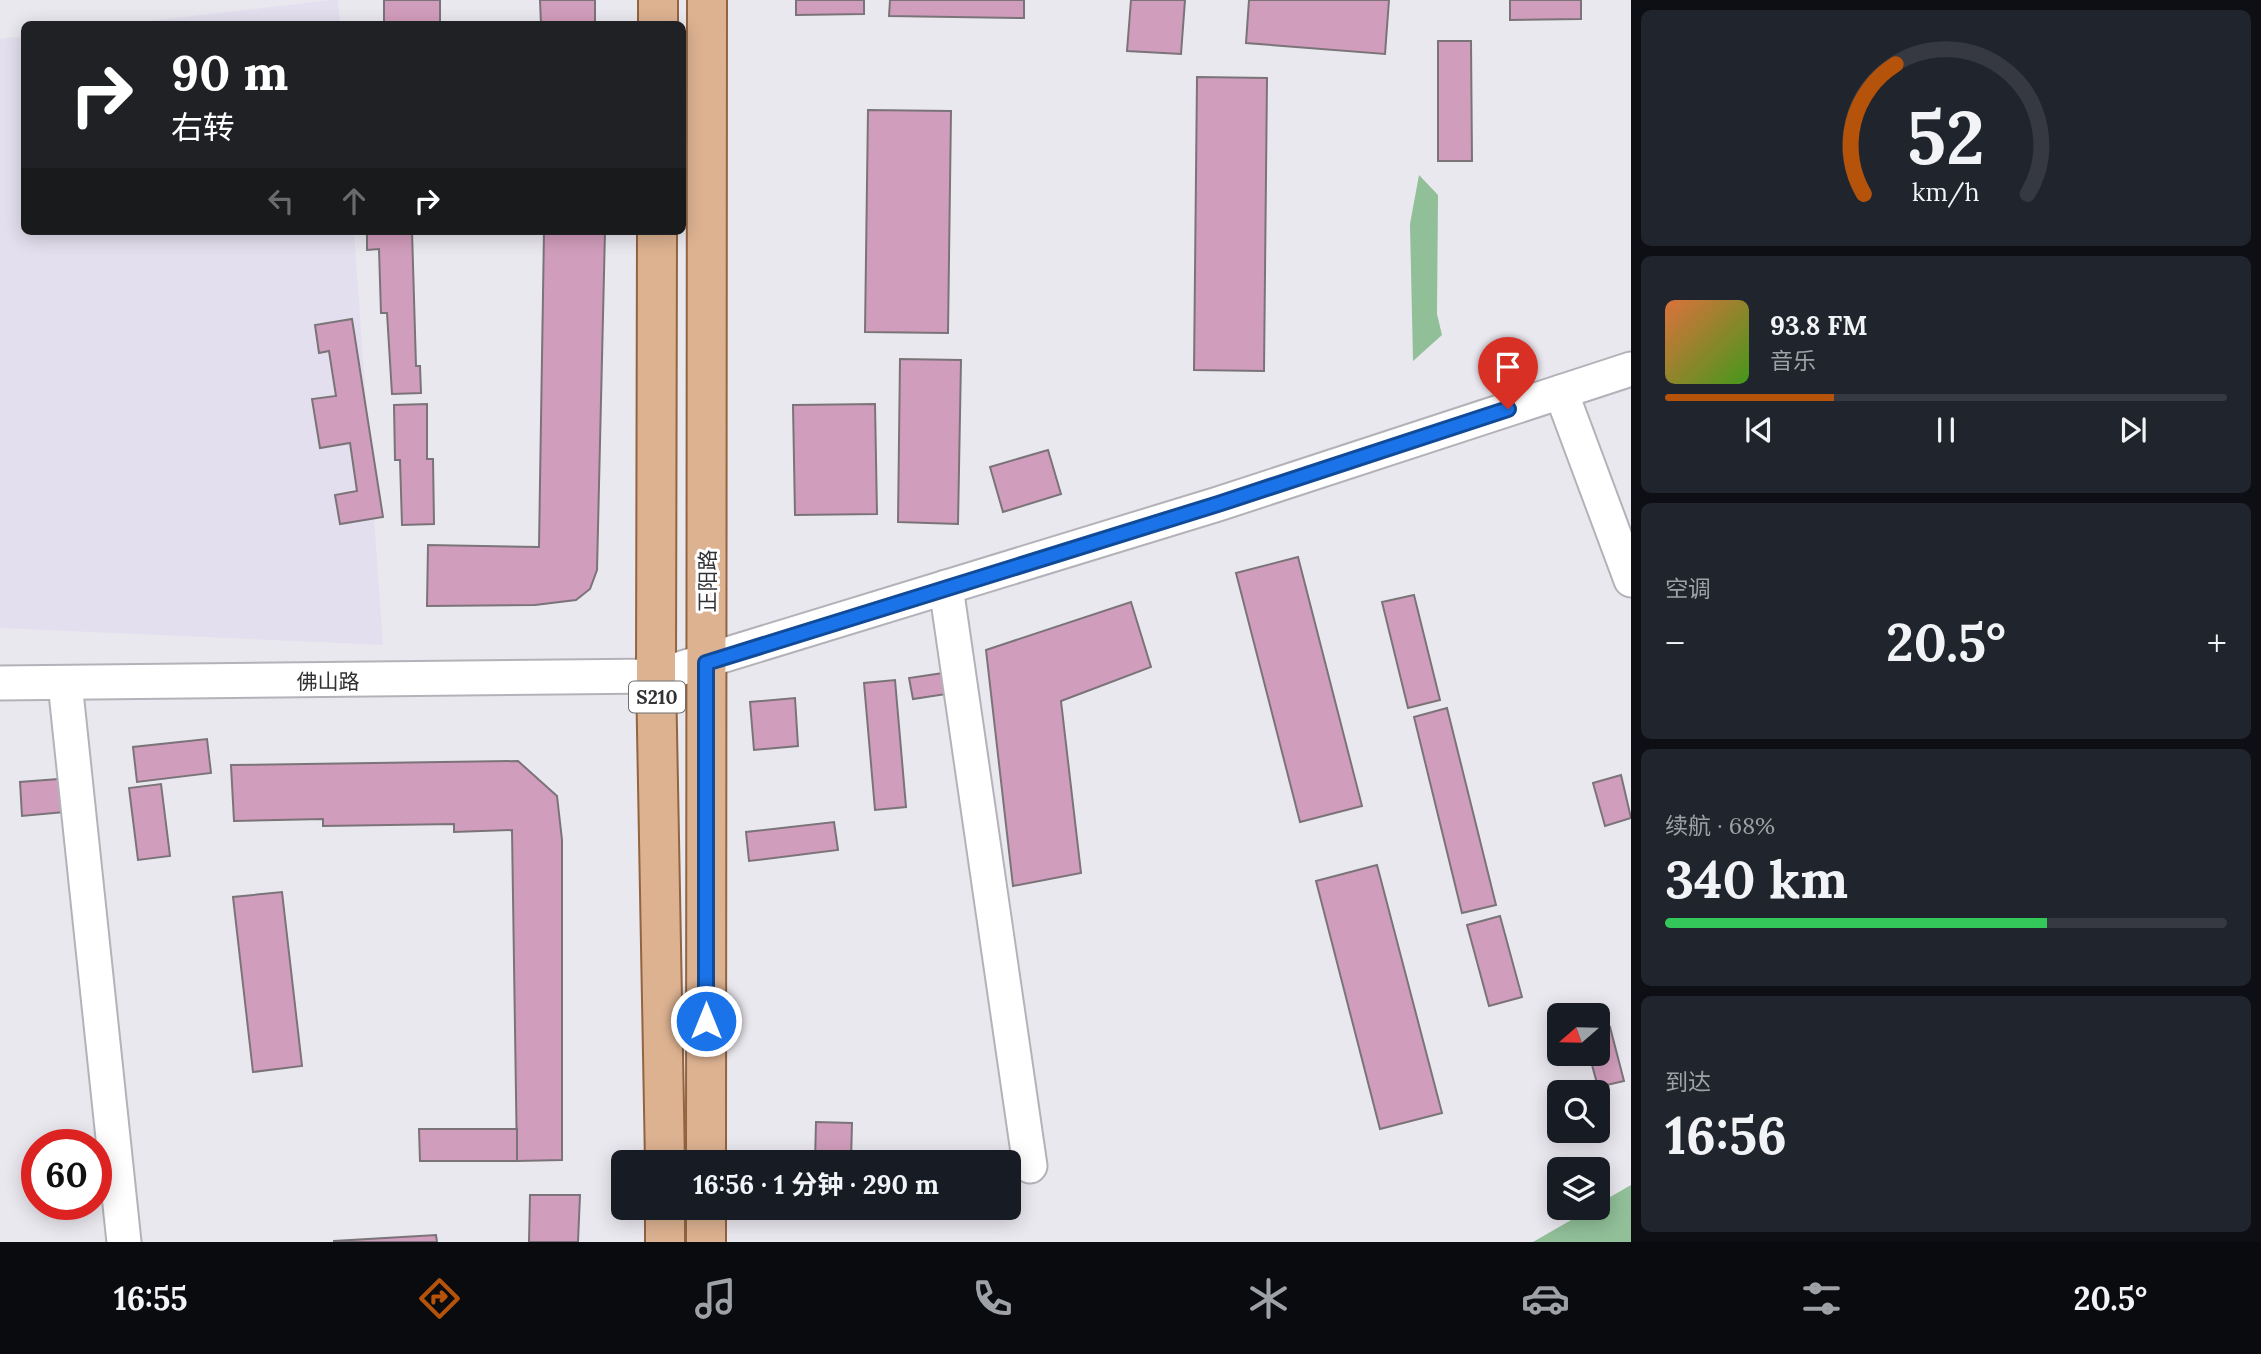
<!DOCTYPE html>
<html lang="zh">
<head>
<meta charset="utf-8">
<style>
  :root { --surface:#171b24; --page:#20242c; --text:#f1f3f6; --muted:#9ea1a6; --line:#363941; --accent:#b45309 }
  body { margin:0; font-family:Lora,"Noto Sans SC",serif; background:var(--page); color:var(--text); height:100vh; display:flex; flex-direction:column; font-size:26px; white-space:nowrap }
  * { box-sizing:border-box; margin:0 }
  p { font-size:23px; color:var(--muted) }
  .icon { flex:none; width:38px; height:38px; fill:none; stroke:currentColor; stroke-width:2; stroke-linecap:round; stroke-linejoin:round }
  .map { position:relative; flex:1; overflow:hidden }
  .details { display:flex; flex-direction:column; gap:10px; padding:10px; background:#0d0f14; width:630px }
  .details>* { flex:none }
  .hud { position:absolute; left:21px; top:21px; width:665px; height:214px; border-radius:10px; box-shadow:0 4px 18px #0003; background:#202124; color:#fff; overflow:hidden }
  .needle { width:46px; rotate:250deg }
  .fabs { position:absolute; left:1547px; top:1003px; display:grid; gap:14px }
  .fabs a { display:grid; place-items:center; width:63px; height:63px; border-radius:10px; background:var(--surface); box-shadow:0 4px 18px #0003; font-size:35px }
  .speed { position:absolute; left:21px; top:1129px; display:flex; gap:14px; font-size:35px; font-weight:700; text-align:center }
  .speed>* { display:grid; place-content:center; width:91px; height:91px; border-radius:50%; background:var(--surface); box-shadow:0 4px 18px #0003; line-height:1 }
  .speed .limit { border:10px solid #d22; background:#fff; color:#111 }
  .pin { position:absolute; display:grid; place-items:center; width:60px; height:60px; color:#fff; margin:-72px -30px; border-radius:50% 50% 50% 0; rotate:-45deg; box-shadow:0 0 7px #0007 }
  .pin .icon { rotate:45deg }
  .me { position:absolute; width:77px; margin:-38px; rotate:0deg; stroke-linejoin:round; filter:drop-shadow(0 0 5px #0008) }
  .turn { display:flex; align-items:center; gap:24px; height:147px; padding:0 35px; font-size:32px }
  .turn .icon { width:91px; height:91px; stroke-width:2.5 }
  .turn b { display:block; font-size:49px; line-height:60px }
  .lanes { display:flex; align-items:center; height:66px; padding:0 35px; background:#0003; justify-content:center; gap:35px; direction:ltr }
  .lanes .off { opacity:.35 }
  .big { font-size:52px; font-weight:700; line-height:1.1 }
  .details .widget { flex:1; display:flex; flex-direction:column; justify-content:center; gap:10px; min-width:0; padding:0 24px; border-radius:10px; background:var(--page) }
  .details .dial { align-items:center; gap:0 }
  .dial svg { height:182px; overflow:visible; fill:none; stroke:var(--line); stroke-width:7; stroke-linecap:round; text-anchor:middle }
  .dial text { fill:var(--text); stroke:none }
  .song { display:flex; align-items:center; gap:21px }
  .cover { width:84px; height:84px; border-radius:10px; background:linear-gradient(135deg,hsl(20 70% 55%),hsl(100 70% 35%)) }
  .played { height:7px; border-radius:4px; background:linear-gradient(90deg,var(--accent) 30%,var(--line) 30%) }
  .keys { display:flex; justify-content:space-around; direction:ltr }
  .heat { display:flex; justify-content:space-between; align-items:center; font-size:38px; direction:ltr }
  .charge { height:10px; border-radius:5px; background:linear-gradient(90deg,#34c759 68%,var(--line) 0) }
  .trip { position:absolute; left:611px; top:1150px; width:410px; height:70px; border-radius:10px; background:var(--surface); box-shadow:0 4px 18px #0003; font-weight:700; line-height:70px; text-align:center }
  .tab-bar { display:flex; height:112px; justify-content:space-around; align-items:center; background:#090b0e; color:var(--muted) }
  .tab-bar .icon { width:49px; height:49px }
  .tab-bar .selected { color:var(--accent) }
  .tab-bar b { font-size:32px; color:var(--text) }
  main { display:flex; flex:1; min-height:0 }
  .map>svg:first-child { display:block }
  .built { fill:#e3dfee }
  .forest { fill:#90bf98 }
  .building { fill:#d19dbc; stroke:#7a7478; stroke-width:2 }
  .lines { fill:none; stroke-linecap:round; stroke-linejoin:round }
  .minor-casing { stroke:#b4b2b9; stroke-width:37 }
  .major-casing { stroke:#926440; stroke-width:42 }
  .minor { stroke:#fff; stroke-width:33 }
  .major { stroke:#dcb291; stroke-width:38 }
  .route-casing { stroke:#114b97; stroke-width:18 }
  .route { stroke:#1a73e8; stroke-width:12 }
  .labels { text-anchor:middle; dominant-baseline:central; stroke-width:6; stroke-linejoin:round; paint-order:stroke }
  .shield { fill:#fff; stroke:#706f71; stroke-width:2 }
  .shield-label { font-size:19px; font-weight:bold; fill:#323134 }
  .street-label { font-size:21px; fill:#323134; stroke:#fff }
</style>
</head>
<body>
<main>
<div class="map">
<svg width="1631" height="1242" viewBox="0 0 1631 1242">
  <rect width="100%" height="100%" fill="#eae8ef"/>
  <g class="built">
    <polygon points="332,0 338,0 340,24 123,24"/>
    <polygon points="24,36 24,231 354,231 383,645 0,628 0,39"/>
  </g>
  <g class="forest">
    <polygon points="1419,175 1438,195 1437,314 1442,335 1413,361 1410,224"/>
    <polygon points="1631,1185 1631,1242 1533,1242 1592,1208 1598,1208 1598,1204"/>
  </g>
  <g class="building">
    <rect x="384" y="0" width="56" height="24"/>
    <polygon points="540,0 595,0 595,24 541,24"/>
    <polygon points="796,0 864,0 864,14 796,15"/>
    <polygon points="890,0 1024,0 1024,18 889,16"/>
    <polygon points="1131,0 1185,0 1181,54 1127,51"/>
    <polygon points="1249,0 1389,0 1385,54 1246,43"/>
    <polygon points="1510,0 1581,0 1581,19 1510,20"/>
    <polygon points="1438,41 1471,41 1472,161 1438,161"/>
    <polygon points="1197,77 1267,78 1264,371 1194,370"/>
    <polygon points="868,110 951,111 948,333 865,332"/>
    <polygon points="367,231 412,231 416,366 420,366 421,393 392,394 387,313 381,313 379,249 367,250"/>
    <polygon points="544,231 605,231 597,570 590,589 576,600 535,605 427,606 428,545 539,547"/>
    <polygon points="352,319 383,517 340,524 335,495 357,491 350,443 320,448 312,399 336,396 329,351 319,353 315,325"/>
    <polygon points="900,359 961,360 958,524 898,522"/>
    <polygon points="427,404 427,459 433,459 434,524 402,525 400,460 395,460 394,405"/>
    <polygon points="875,404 877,514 795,515 793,405"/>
    <polygon points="1048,450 1061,494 1003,512 990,467"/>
    <polygon points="1298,557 1362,806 1300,822 1236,573"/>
    <polygon points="1414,595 1440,700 1408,708 1382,602"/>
    <polygon points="1131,602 1151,667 1061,701 1081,873 1013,886 986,650"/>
    <polygon points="950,672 953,693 913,699 909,678"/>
    <polygon points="895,680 906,807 875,810 864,683"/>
    <polygon points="795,698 798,746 754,750 750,702"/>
    <polygon points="1447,708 1496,905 1462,913 1414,717"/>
    <polygon points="207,739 211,773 137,782 133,747"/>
    <polygon points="518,761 557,796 562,840 562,1160 517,1161 512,830 454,832 454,824 323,826 323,819 234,821 231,765"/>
    <polygon points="1621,775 1631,818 1605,826 1593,783"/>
    <polygon points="71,778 75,811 22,816 20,782"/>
    <polygon points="161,784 170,856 138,860 129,788"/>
    <polygon points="834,822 838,850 749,861 746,832"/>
    <polygon points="1377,865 1442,1113 1380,1129 1316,881"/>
    <polygon points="282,892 302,1066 253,1072 233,897"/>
    <polygon points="1500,916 1522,997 1489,1006 1467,925"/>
    <polygon points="1610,1027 1624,1081 1598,1087 1589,1054 1598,1054 1598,1030"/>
    <polygon points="816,1122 852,1123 851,1162 815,1162"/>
    <polygon points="419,1129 517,1129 517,1161 420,1161"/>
    <polygon points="530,1195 580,1195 578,1242 529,1242"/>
    <polygon points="436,1235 437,1242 334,1242 334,1241"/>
  </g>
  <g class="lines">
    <g class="minor-casing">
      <g id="minor">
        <polyline points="1561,392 1631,580"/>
        <polyline points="946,587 1030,1166"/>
        <polyline points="0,683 656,676 1218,504 1631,369"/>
        <polyline points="65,683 124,1242"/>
      </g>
    </g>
    <g class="major-casing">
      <g id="major">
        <polyline points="658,24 658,0"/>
        <polyline points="657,231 656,676 665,1162"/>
        <polyline points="706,1162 707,0"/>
        <polyline points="665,1242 665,1208"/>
        <polyline points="706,1242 706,1208"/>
      </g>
    </g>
    <use href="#minor" class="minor"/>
    <use href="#major" class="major"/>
  </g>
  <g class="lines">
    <g class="route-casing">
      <polyline id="route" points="706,1021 706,663 1218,504 1508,409"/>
    </g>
    <use href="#route" class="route"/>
  </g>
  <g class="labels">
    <rect class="shield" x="629" y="681.5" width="56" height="31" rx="5"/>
    <g class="shield-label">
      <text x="657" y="697">S210</text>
    </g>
    <g class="street-label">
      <text transform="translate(707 581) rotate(-90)">正阳路</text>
      <text x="328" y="681">佛山路</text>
    </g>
  </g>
</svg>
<div class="fabs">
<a><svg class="needle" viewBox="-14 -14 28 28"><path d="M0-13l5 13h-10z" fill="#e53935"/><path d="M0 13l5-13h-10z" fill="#9ea1a6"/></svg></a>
<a><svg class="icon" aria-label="search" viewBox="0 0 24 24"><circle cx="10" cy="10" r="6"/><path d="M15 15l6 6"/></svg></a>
<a><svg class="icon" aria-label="layers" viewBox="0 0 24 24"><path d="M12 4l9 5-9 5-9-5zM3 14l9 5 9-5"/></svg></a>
</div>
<div class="speed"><div class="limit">60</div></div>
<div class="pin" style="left:1508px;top:409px;background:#d93025"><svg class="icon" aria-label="arrive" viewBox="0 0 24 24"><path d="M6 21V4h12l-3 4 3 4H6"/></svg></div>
<svg class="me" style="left:706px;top:1021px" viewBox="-20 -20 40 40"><circle r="17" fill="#1a73e8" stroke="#fff" stroke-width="3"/><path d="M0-11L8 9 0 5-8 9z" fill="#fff"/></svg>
<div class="trip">16:56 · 1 分钟 · 290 m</div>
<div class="hud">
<div class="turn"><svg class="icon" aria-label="right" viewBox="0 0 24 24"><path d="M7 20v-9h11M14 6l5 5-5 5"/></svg><div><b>90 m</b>右转</div></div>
<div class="lanes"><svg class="icon off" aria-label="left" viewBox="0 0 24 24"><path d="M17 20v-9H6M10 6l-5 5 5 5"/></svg><svg class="icon off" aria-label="ahead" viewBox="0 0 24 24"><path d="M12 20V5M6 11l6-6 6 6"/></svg><svg class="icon" aria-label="right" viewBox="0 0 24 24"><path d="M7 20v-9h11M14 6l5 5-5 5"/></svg></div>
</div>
</div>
<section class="details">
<div class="widget dial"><svg viewBox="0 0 100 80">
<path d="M14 69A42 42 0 1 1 86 69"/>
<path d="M14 69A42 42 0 0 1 28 12" stroke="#b45309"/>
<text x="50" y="56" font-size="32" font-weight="700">52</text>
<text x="50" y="72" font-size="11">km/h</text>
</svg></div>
<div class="widget">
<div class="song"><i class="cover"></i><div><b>93.8 FM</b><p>音乐</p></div></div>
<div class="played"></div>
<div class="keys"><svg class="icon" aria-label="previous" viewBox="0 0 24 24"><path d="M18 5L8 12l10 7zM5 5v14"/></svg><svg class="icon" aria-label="pause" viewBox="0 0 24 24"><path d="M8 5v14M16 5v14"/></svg><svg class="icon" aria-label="next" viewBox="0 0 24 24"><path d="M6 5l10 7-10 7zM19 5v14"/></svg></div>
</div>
<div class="widget"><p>空调</p>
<div class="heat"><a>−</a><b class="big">20.5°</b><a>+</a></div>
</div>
<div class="widget"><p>续航 · 68%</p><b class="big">340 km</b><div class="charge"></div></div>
<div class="widget"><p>到达</p><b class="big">16:56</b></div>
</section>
</main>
<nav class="tab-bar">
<b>16:55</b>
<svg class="icon selected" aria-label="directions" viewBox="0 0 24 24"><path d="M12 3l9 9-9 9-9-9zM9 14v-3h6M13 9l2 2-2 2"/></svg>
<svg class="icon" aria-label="music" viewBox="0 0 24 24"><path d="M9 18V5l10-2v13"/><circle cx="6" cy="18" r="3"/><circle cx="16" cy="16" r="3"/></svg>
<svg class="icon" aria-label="phone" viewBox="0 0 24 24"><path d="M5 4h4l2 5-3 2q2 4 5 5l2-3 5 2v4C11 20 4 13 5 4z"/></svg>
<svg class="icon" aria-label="climate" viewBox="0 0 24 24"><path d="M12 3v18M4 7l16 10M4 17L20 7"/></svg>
<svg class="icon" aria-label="car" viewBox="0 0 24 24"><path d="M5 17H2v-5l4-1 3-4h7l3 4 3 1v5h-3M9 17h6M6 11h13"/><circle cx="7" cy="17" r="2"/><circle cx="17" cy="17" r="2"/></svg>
<svg class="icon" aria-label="filters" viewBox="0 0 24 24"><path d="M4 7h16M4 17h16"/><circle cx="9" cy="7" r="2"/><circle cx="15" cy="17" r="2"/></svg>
<b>20.5°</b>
</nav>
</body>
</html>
